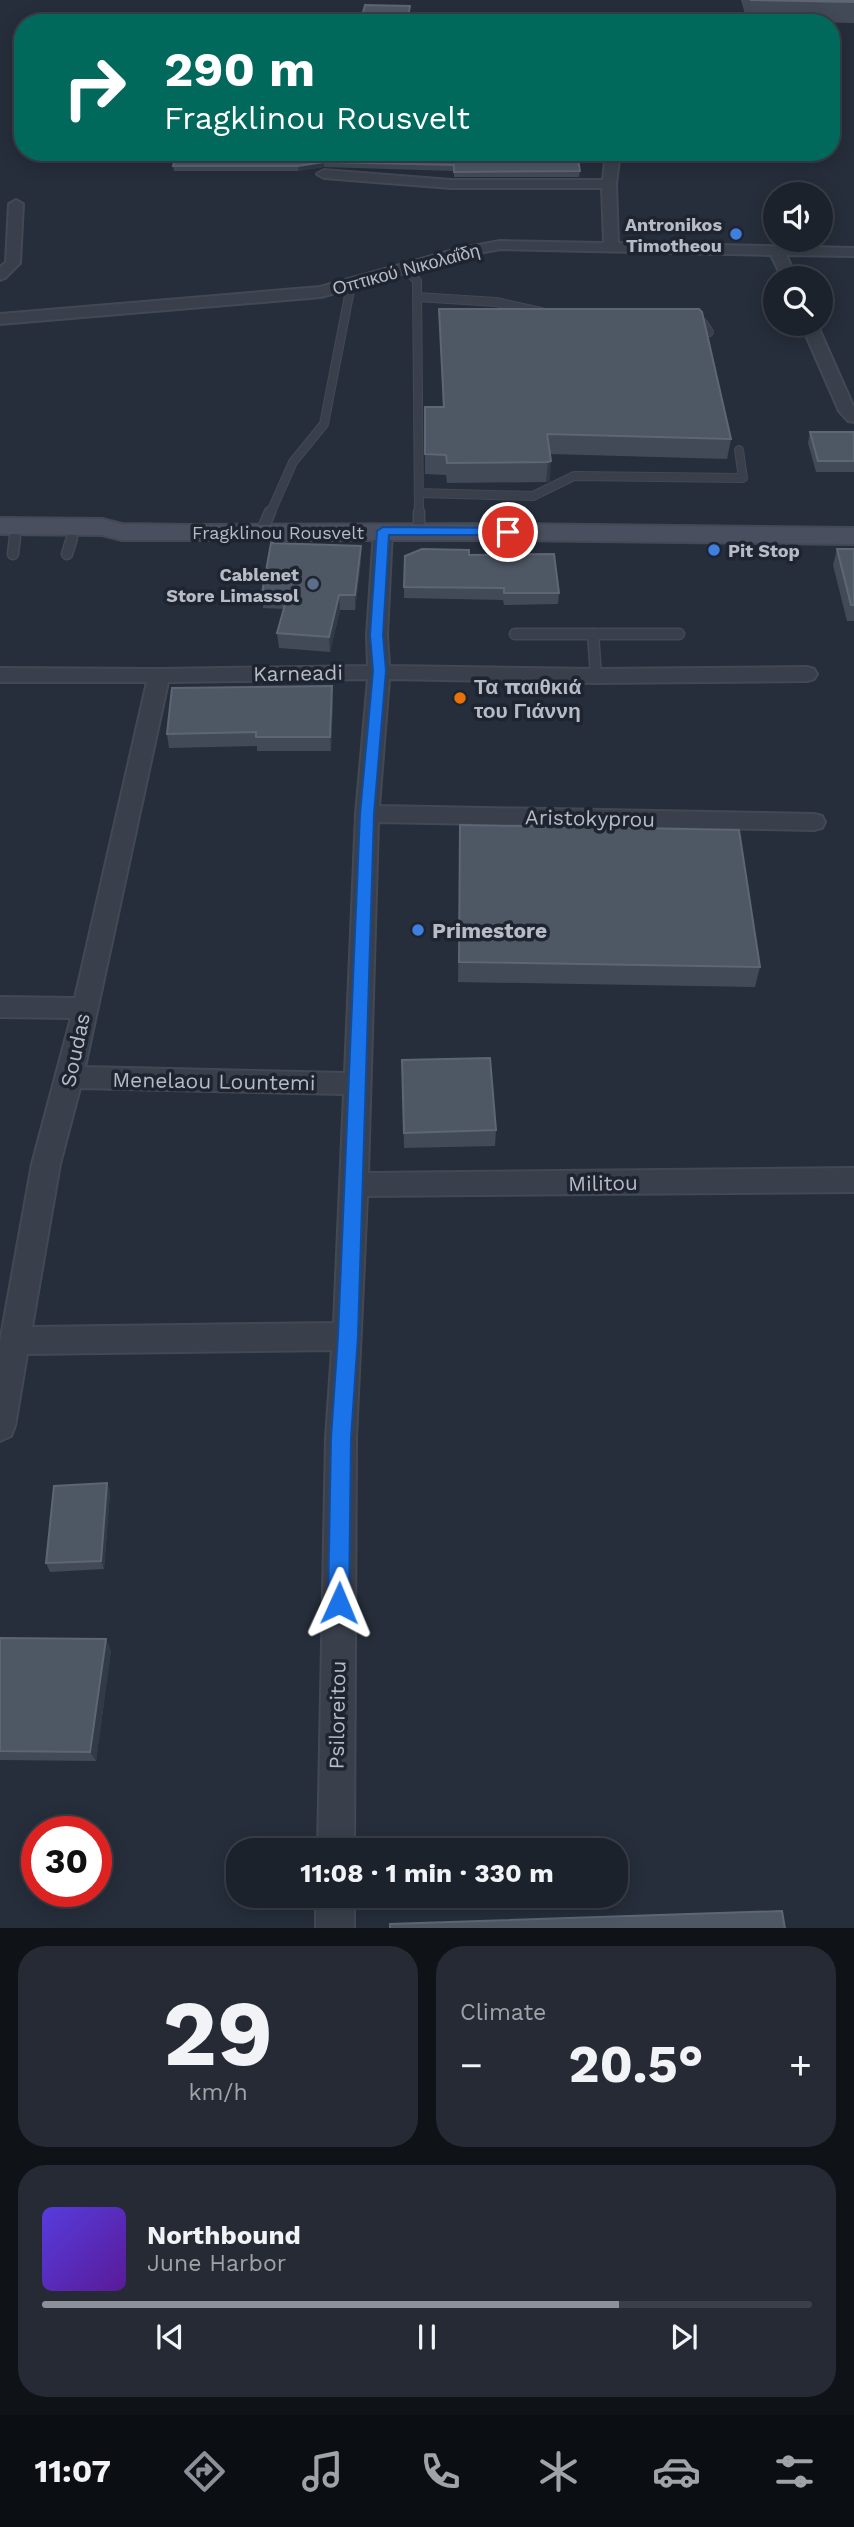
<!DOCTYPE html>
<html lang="en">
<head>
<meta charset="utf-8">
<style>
  :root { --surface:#1c222c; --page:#252a34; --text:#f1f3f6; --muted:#a0a4a9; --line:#3a3f48; --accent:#8c9099 }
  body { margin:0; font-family:"Work Sans",sans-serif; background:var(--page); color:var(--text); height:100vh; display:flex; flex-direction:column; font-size:26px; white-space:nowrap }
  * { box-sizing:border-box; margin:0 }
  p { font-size:23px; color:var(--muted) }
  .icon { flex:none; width:38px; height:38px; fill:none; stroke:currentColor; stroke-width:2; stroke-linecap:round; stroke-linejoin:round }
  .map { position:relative; height:1928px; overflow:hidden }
  .details { display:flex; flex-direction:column; gap:18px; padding:18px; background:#0f1318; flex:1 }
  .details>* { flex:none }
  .banner { position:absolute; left:14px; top:14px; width:826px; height:147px; border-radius:28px; box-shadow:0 4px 18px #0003,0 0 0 2px var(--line); background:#00695c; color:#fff; overflow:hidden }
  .controls { position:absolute; left:763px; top:182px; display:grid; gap:14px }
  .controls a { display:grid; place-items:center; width:70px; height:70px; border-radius:50%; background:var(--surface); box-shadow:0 4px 18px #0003,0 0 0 2px var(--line); font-size:35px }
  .speed { position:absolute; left:21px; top:1816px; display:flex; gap:14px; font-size:35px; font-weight:700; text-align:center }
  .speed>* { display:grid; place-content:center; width:91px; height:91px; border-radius:50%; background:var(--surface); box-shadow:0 4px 18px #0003,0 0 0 2px var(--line); line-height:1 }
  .speed .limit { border:10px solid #d22; background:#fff; color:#111 }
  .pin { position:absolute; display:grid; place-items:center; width:60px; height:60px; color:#fff; margin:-30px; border:4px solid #fff; border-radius:50%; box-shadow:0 2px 7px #0007 }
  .me { position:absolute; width:77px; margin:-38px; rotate:1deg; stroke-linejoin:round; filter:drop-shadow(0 0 5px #0008) }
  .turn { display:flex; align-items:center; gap:24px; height:147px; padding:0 35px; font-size:32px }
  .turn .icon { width:91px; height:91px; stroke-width:2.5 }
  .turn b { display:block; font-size:49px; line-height:60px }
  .big { font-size:52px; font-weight:700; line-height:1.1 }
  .details .tile { flex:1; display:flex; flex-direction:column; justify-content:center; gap:10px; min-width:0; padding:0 24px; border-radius:28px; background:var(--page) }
  .details .dial { align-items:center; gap:0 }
  .dial b { font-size:91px; line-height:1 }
  .song { display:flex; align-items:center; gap:21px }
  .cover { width:84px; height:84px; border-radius:10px; background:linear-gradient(135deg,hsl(250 70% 55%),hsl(270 70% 35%)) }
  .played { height:7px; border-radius:4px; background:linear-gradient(90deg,var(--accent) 75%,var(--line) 75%) }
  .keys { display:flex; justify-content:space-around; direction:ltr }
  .heat { display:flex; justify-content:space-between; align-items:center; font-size:38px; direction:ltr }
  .details .tiles { flex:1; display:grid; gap:18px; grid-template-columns:1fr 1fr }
  .tile:last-child { grid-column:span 2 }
  .trip { position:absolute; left:226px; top:1838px; width:402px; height:70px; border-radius:28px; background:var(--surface); box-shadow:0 4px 18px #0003,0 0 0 2px var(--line); font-weight:700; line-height:70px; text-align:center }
  .dock { display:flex; height:112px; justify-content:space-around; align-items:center; background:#0b0e12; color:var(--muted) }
  .dock .icon { width:49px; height:49px }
  .dock .current { color:var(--accent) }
  .dock b { font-size:32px; color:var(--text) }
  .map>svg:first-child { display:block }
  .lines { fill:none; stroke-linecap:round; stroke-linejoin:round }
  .lane-far1-casing { stroke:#434954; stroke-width:10 }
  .lane-casing { stroke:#434954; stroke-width:13 }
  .street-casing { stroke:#434954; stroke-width:4 }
  .secondary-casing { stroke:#434954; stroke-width:4 }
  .lane-far1 { stroke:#3a404b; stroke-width:8 }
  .lane { stroke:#3a404b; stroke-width:10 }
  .street { fill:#3a404b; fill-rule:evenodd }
  .secondary { fill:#494f5e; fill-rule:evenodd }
  .wall { fill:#424a58 }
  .shaded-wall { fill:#313a48 }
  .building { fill:#4e5764; stroke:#5e6673; stroke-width:2 }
  .route { fill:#1a73e8; stroke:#114b97; stroke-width:2 }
  .shop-dot { fill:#3f7fe0; stroke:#1f2530; stroke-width:2.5 }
  .service-dot { fill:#5c6f8a; stroke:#1f2530; stroke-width:2.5 }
  .food-dot { fill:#e8710a; stroke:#1f2530; stroke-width:2.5 }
  .labels { text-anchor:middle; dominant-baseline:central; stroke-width:7; stroke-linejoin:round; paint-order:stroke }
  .far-poi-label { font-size:18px; font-weight:bold; fill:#b6bbc6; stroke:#1f2530; text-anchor:end }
  .far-street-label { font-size:18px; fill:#b6bbc6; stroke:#1f2530 }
  .street-label { font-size:21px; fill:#b6bbc6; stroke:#1f2530 }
  .poi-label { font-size:21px; font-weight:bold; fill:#b6bbc6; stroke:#1f2530; text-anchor:start }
</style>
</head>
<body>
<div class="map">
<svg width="854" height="1929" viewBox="0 0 854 1929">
  <rect width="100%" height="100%" fill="#262e3b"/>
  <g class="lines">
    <g class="lane-far1-casing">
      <g id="lane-far1">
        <polyline points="406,268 417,281 419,514"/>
        <polyline points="417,297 496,302 541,312"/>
        <polyline points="691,316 703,323 709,332"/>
        <polyline points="419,493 533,496 574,476 743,478 739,450"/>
        <polyline points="270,514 293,462 324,424 351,285"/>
      </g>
    </g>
    <g class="lane-casing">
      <g id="lane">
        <polyline points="419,512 419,532"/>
        <polyline points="261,533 270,512"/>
        <polyline points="13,554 15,537"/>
        <polyline points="67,554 72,538"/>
        <polyline points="515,634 679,634"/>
        <polyline points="593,634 596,676"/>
      </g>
    </g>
    <g class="street-casing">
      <g id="street">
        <polygon points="606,152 620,152 616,184 618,243 854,248 854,256 786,255 797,278 782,278 771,255 500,249 464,256 321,297 0,324 0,314 320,287 457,249 500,241 604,243 602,188 451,188 324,178 317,174 324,170 451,180 603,180"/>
        <polygon points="16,200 23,204 20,263 5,278 0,280 0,267 6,262 9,204"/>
        <polygon points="801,324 817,324 854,408 854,422 848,421 839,411"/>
        <path d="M383,525L392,531L387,635L389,666L596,669L807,667L814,669L817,674L814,679L807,681L596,683L389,679L379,806L814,814L822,816L825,822L822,828L814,830L378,822L368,1173L854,1168V1192L367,1196L356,1438L354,1850H318L326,1438L332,1350L27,1354L15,1426L11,1436L0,1441V1342L32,1164L71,1018L0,1017V997L75,998L147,682H0V668L159,669L368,666L367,635L374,531ZM368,679L356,814L345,1073L85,1067L168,682ZM80,1088L344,1094L334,1323L32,1327L60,1164Z"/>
        <rect x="316" y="1895" width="38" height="34"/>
      </g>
    </g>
    <g class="secondary-casing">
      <polygon id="secondary" points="0,518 102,519 122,524 189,525 508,524 854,528 854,544 508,540 122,540 102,535 0,534"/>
    </g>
    <use href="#lane-far1" class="lane-far1"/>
    <use href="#lane" class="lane"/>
    <use href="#street" class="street"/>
    <use href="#secondary" class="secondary"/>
  </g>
  <g class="wall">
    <polygon points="741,0 854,0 854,23 747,21"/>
    <polygon points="177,152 580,171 579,177 454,177 454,171 324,167 298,171 174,171 173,166"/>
    <polygon points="439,309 731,439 727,459 550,454 550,481 546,482 447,483 446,475 425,474 425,407 443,407"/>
    <polygon points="810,432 854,432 854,472 816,472 808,443"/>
    <polygon points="361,546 361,561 355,610 340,610 330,652 279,648 277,633 284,609 263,608 262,593"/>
    <polygon points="837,549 854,549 854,621 847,621 833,565"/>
    <polygon points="469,555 559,593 558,604 504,605 503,600 404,598 404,587"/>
    <polygon points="333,700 331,751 257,751 257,746 169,748 167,734"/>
    <polygon points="460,825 760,967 755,987 458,982"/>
    <polygon points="402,1060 496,1130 495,1146 404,1148"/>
    <polygon points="107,1483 110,1492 104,1569 50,1572 46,1563"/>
    <polygon points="0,1638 111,1650 96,1761 0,1760"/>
  </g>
  <g class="shaded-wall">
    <polygon points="324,162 324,167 298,171 298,166"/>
    <polygon points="551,461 550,481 546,482 548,462"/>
    <polygon points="361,546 361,561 355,610 355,595"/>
    <polygon points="339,595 340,610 330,652 329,637"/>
    <polygon points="332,686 333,700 331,751 330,737"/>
    <polygon points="107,1483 110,1492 104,1569 101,1561"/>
    <polygon points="106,1639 111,1650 96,1761 90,1752"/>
  </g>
  <g class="building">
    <polygon points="750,0 854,0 854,2"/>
    <polygon points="365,5 410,6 407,23 225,23 228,16 361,20"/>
    <polygon points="177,152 577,152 580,171 454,172 454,165 324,162 298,166 173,166"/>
    <polygon points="439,309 699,309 702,312 731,439 547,434 551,461 548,462 447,463 446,455 425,454 425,407 444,407"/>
    <polygon points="810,432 854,432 854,461 818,461"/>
    <polygon points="271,543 361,546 355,595 339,595 329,637 277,633 288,594 262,593"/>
    <polygon points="422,549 469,550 469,555 554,554 559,593 504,593 504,588 404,587 405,556"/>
    <polygon points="837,549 854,549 854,605 851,605"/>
    <polygon points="332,686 330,737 256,737 256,732 167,734 172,688"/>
    <polygon points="460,825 739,830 760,967 459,962"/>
    <polygon points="490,1058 496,1130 404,1133 402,1060"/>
    <polygon points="107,1483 101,1561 46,1563 54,1486"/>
    <polygon points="0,1638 106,1639 90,1752 0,1751"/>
    <polygon points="782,1911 785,1929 390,1929 390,1924"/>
  </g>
  <polygon class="route" points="383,527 508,528 514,532 508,535 389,535 383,635 386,671 374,814 358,1336 351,1438 349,1603 346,1610 339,1613 331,1610 328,1603 331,1438 338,1336 360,814 373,671 370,635 377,531"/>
  <g class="shop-dot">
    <circle cx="736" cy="234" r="7"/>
    <circle cx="714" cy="550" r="7"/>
    <circle cx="418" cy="930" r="7"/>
  </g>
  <circle class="service-dot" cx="313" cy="584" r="7"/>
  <circle class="food-dot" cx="460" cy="698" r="7"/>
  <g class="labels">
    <g class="far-poi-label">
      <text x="722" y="224">Antronikos<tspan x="722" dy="21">Timotheou</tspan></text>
      <text x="728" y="550" text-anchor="start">Pit Stop</text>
      <text x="299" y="574">Cablenet<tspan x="299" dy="21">Store Limassol</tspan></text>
    </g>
    <g class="far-street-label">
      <text transform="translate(406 269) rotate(-15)">Οπτικού Νικολαΐδη</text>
      <text x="278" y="532">Fragklinou Rousvelt</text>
    </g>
    <g class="street-label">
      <text transform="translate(298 673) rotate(-1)">Karneadi</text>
      <text transform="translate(590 818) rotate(1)">Aristokyprou</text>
      <text transform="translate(75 1050) rotate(-78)">Soudas</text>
      <text transform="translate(214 1081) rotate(1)">Menelaou Lountemi</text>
      <text transform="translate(603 1183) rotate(-1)">Militou</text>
      <text transform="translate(337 1715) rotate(-89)">Psiloreitou</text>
    </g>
    <g class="poi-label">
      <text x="474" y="686">Τα παιθκιά<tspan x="474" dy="24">του Γιάννη</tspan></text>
      <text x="432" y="930">Primestore</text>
    </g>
  </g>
</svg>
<div class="controls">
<a><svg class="icon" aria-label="sound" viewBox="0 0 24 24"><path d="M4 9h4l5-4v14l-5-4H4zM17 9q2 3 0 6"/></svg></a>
<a><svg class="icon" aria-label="search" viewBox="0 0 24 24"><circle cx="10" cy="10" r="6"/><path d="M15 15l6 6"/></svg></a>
</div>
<div class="speed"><div class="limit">30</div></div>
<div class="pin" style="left:508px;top:532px;background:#d93025"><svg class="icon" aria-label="arrive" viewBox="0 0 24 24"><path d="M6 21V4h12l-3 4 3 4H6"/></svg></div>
<svg class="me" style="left:339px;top:1603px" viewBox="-20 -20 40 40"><path d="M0-17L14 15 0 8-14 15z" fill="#1a73e8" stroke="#fff" stroke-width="4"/></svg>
<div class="trip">11:08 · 1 min · 330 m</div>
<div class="banner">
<div class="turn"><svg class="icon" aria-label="right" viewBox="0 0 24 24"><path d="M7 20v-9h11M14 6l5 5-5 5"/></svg><div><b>290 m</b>Fragklinou Rousvelt</div></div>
</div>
</div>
<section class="details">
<div class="tiles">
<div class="tile dial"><b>29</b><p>km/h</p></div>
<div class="tile"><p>Climate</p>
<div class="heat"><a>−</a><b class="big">20.5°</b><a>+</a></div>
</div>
<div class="tile">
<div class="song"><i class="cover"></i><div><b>Northbound</b><p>June Harbor</p></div></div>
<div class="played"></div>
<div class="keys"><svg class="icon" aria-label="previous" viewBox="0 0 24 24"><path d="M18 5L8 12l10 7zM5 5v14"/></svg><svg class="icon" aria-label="pause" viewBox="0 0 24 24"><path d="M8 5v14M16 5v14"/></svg><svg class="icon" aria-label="next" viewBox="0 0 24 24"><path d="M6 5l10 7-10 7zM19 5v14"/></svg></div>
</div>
</div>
</section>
<nav class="dock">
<b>11:07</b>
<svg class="icon current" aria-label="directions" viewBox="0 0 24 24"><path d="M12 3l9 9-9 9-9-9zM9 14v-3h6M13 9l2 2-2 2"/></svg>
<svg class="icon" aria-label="music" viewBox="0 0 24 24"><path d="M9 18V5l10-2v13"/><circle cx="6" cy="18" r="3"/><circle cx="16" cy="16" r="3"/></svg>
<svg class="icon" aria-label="phone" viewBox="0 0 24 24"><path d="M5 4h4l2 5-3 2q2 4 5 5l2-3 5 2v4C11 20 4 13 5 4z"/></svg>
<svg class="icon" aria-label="climate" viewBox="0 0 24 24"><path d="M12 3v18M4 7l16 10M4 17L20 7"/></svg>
<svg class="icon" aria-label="car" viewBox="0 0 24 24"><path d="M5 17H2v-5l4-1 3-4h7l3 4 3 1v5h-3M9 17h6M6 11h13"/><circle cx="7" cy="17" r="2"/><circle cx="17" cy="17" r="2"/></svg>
<svg class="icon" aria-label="filters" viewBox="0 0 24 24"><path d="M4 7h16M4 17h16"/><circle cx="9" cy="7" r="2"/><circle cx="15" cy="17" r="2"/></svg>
</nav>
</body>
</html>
